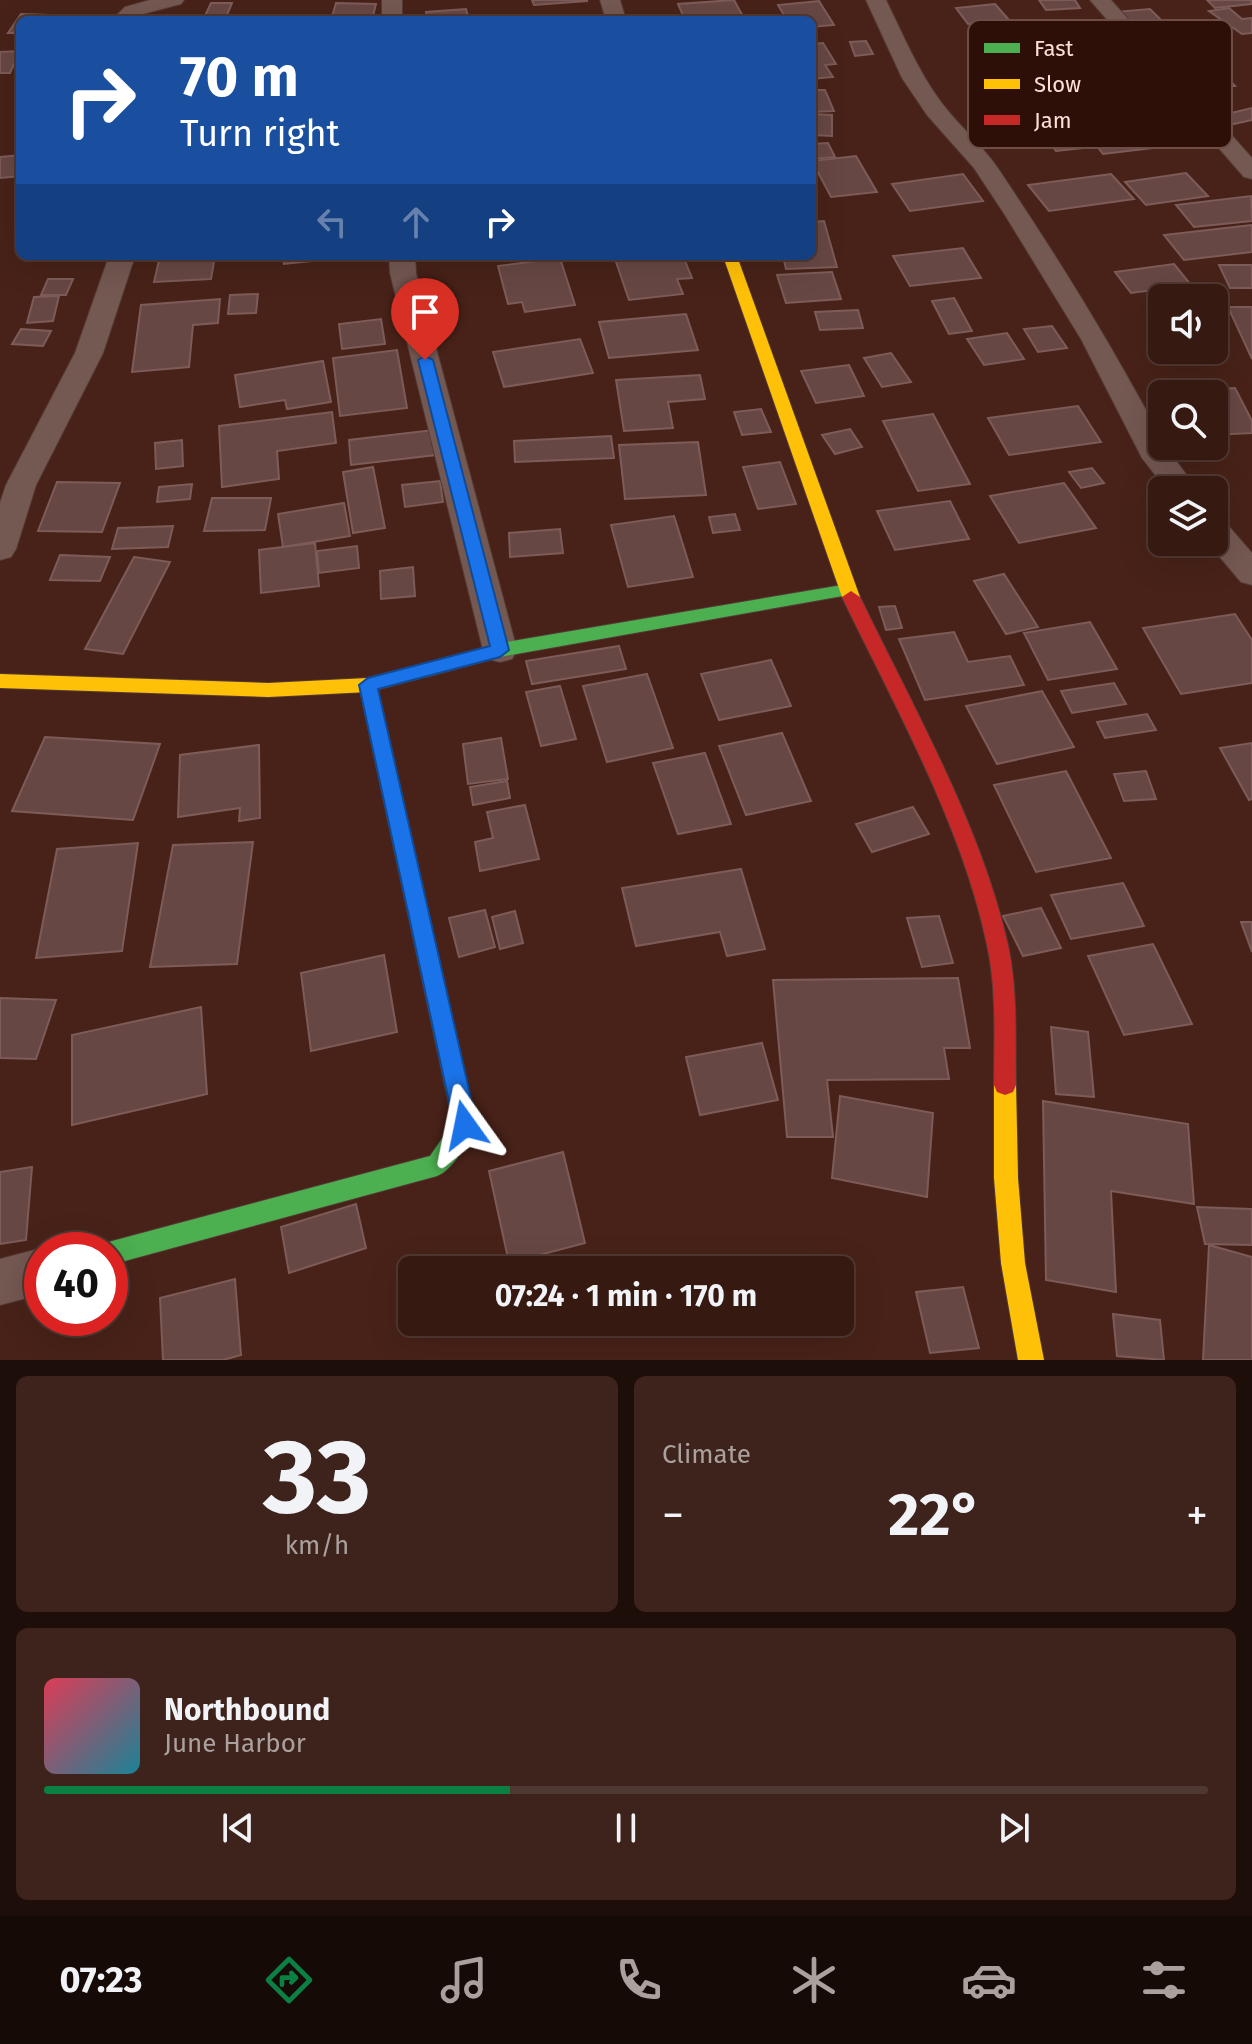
<!DOCTYPE html>
<html lang="en">
<head>
<meta charset="utf-8">
<style>
  :root { --surface:#361a12; --page:#3d231b; --text:#f1f3f6; --muted:#aaa19f; --line:#503832; --accent:#0b8043 }
  body { margin:0; font-family:"Fira Sans",sans-serif; background:var(--page); color:var(--text); height:100vh; display:flex; flex-direction:column; font-size:30px; white-space:nowrap }
  * { box-sizing:border-box; margin:0 }
  p { font-size:26px; color:var(--muted) }
  .icon { flex:none; width:44px; height:44px; fill:none; stroke:currentColor; stroke-width:2; stroke-linecap:round; stroke-linejoin:round }
  .map { position:relative; height:1360px; overflow:hidden }
  .drawer { display:flex; flex-direction:column; gap:16px; padding:16px; background:#1e0e0a; flex:1 }
  .drawer>* { flex:none }
  .banner { position:absolute; left:16px; top:16px; width:800px; height:244px; border-radius:12px; box-shadow:0 8px 32px #0002,0 0 0 2px var(--line); background:#1a4fa0; color:#fff; overflow:hidden }
  .buttons { position:absolute; left:1148px; top:284px; display:grid; gap:16px }
  .buttons a { display:grid; place-items:center; width:80px; height:80px; border-radius:12px; background:var(--surface); box-shadow:0 8px 32px #0002,0 0 0 2px var(--line); font-size:40px }
  .speed { position:absolute; left:24px; top:1232px; display:flex; gap:16px; font-size:40px; font-weight:700; text-align:center }
  .speed>* { display:grid; place-content:center; width:104px; height:104px; border-radius:50%; background:var(--surface); box-shadow:0 8px 32px #0002,0 0 0 2px var(--line); line-height:1 }
  .speed .limit { border:12px solid #d22; background:#fff; color:#111 }
  .pin { position:absolute; display:grid; place-items:center; width:68px; height:68px; color:#fff; margin:-82px -34px; border-radius:50% 50% 50% 0; rotate:-45deg; box-shadow:0 0 8px #0007 }
  .pin .icon { rotate:45deg }
  .me { position:absolute; width:88px; margin:-44px; rotate:348deg; stroke-linejoin:round; filter:drop-shadow(0 0 6px #0008) }
  .turn { display:flex; align-items:center; gap:28px; height:168px; padding:0 32px; font-size:36px }
  .turn .icon { width:104px; height:104px; stroke-width:2.5 }
  .turn b { display:block; font-size:56px; line-height:68px }
  .lanes { display:flex; align-items:center; height:76px; padding:0 32px; background:#0003; justify-content:center; gap:40px; direction:ltr }
  .lanes .off { opacity:.35 }
  .big { font-size:60px; font-weight:700; line-height:1.1 }
  .drawer .tile { flex:1; display:flex; flex-direction:column; justify-content:center; gap:12px; min-width:0; padding:0 28px; border-radius:12px; background:var(--page) }
  .drawer .dial { align-items:center; gap:0 }
  .dial b { font-size:104px; line-height:1 }
  .song { display:flex; align-items:center; gap:24px }
  .cover { width:96px; height:96px; border-radius:12px; background:linear-gradient(135deg,hsl(350 70% 55%),hsl(190 70% 35%)) }
  .played { height:8px; border-radius:4px; background:linear-gradient(90deg,var(--accent) 40%,var(--line) 40%) }
  .keys { display:flex; justify-content:space-around; direction:ltr }
  .heat { display:flex; justify-content:space-between; align-items:center; font-size:44px; direction:ltr }
  .drawer .tiles { flex:1; display:grid; gap:16px; grid-template-columns:1fr 1fr }
  .tile:last-child { grid-column:span 2 }
  .trip { position:absolute; left:398px; top:1256px; width:456px; height:80px; border-radius:12px; background:var(--surface); box-shadow:0 8px 32px #0002,0 0 0 2px var(--line); font-weight:700; line-height:80px; text-align:center }
  .tabs { display:flex; height:128px; justify-content:space-around; align-items:center; background:#160a07; color:var(--muted) }
  .tabs .icon { width:56px; height:56px }
  .tabs .active { color:var(--accent) }
  .tabs b { font-size:36px; color:var(--text) }
  .map>svg:first-child { display:block }
  .building { fill:#674744; stroke:#7c5b58; stroke-width:2 }
  .lines { fill:none; stroke-linecap:round; stroke-linejoin:round }
  .street-casing { stroke:#553a35; stroke-width:2 }
  .fast-casing { stroke:#553a35; stroke-width:2 }
  .slow-casing { stroke:#553a35; stroke-width:2 }
  .jam-casing { stroke:#553a35; stroke-width:2 }
  .street { fill:#745852; fill-rule:evenodd }
  .fast { fill:#4caf50; fill-rule:evenodd }
  .slow { fill:#ffc107; fill-rule:evenodd }
  .jam { fill:#c62828; fill-rule:evenodd }
  .route { fill:#1a73e8; stroke:#114b97; stroke-width:2 }
  .key { fill:#2e0f08; stroke:#6c4e47; stroke-width:2 }
  .key-label { font-size:22px; fill:#fce1da }
</style>
</head>
<body>
<div class="map">
<svg width="1252" height="1360" viewBox="0 0 1252 1360">
  <rect width="100%" height="100%" fill="#482218"/>
  <g class="building">
    <polygon points="532,0 587,0 587,1 534,5"/>
    <polygon points="734,0 745,20 685,20 678,4"/>
    <polygon points="1039,0 1075,0 1080,8 1046,10"/>
    <polygon points="1207,0 1251,0 1252,4 1215,8"/>
    <polygon points="819,1 834,25 812,27 812,20 787,20 778,5"/>
    <polygon points="211,3 232,3 225,20 203,20"/>
    <polygon points="336,3 376,4 372,20 331,20"/>
    <polygon points="995,4 1009,20 968,24 956,8"/>
    <polygon points="1229,8 1242,19 1252,18 1252,33 1242,34 1209,11"/>
    <polygon points="466,9 469,20 428,20 426,12"/>
    <polygon points="1150,9 1161,20 1125,23 1115,12"/>
    <polygon points="21,14 108,17 106,20 20,20 20,33 8,33"/>
    <polygon points="866,41 873,54 855,56 850,42"/>
    <polygon points="823,43 836,64 825,65 833,77 812,79 812,44"/>
    <polygon points="20,51 10,73 0,73 0,52"/>
    <polygon points="1212,62 1235,86 1195,90 1173,66"/>
    <polygon points="812,90 825,90 834,111 812,112"/>
    <polygon points="1252,108 1252,120 1225,126 1214,117"/>
    <polygon points="812,114 832,115 832,136 812,135"/>
    <polygon points="1144,116 1170,146 1103,154 1079,123"/>
    <polygon points="1078,127 1093,147 1056,151 1041,131"/>
    <polygon points="828,143 835,157 812,159 812,144"/>
    <polygon points="20,155 20,176 0,178 0,157"/>
    <polygon points="856,156 877,192 831,197 812,161"/>
    <polygon points="1186,173 1208,196 1146,205 1125,182"/>
    <polygon points="963,174 983,201 910,211 892,184"/>
    <polygon points="1111,174 1134,199 1049,211 1028,185"/>
    <polygon points="1251,196 1252,221 1194,227 1176,205"/>
    <polygon points="824,221 837,267 786,269 783,256 812,256 812,222"/>
    <polygon points="1252,225 1252,252 1184,260 1164,235"/>
    <polygon points="963,248 981,278 910,286 893,256"/>
    <polygon points="160,256 215,256 211,279 154,282"/>
    <polygon points="283,256 360,256 284,264"/>
    <polygon points="614,256 683,256 692,278 677,279 683,294 629,300"/>
    <polygon points="560,258 575,305 525,312 522,302 508,304 498,266"/>
    <polygon points="1174,264 1191,285 1131,293 1115,272"/>
    <polygon points="1219,265 1252,265 1252,288 1230,288"/>
    <polygon points="832,272 841,299 786,303 777,275"/>
    <polygon points="48,279 73,279 66,295 41,295"/>
    <polygon points="258,294 256,313 228,314 230,295"/>
    <polygon points="59,296 53,321 27,323 34,297"/>
    <polygon points="954,298 972,331 949,334 932,301"/>
    <polygon points="220,299 218,323 193,325 189,367 132,372 141,305"/>
    <polygon points="1228,307 1252,307 1252,359"/>
    <polygon points="858,310 863,328 820,330 815,312"/>
    <polygon points="686,314 698,350 609,358 599,322"/>
    <polygon points="381,319 385,344 342,349 339,324"/>
    <polygon points="1052,326 1067,348 1038,352 1024,329"/>
    <polygon points="21,329 51,331 43,346 12,344"/>
    <polygon points="1007,333 1024,359 984,365 967,339"/>
    <polygon points="580,339 593,373 504,387 493,352"/>
    <polygon points="397,350 407,408 340,416 333,358"/>
    <polygon points="891,353 911,382 882,387 864,358"/>
    <polygon points="323,361 331,402 287,409 285,400 240,407 235,375"/>
    <polygon points="849,365 864,396 816,403 801,371"/>
    <polygon points="700,375 705,399 668,402 673,428 624,431 616,380"/>
    <polygon points="1235,388 1252,421 1252,433 1214,435 1214,394 1186,394 1184,391"/>
    <polygon points="1078,406 1101,442 1009,455 988,418"/>
    <polygon points="761,409 771,432 742,435 734,412"/>
    <polygon points="332,412 336,443 277,451 279,479 222,487 219,426"/>
    <polygon points="933,414 970,484 918,491 883,421"/>
    <polygon points="850,429 862,447 835,454 822,435"/>
    <polygon points="433,430 436,455 351,465 349,440"/>
    <polygon points="611,436 614,458 515,462 514,441"/>
    <polygon points="182,440 183,466 156,469 155,443"/>
    <polygon points="698,442 706,495 625,499 619,445"/>
    <polygon points="780,462 796,504 758,509 743,467"/>
    <polygon points="373,467 385,528 353,533 343,472"/>
    <polygon points="1092,468 1104,483 1081,488 1069,472"/>
    <polygon points="440,481 443,502 405,507 402,485"/>
    <polygon points="57,482 120,483 102,532 38,531"/>
    <polygon points="1064,483 1096,528 1019,543 990,496"/>
    <polygon points="192,484 190,499 157,502 159,487"/>
    <polygon points="212,498 271,498 265,530 204,531"/>
    <polygon points="950,501 969,539 895,550 877,511"/>
    <polygon points="344,503 350,536 283,547 278,514"/>
    <polygon points="735,514 740,530 713,533 709,517"/>
    <polygon points="674,516 693,577 628,587 611,525"/>
    <polygon points="173,526 168,547 112,549 118,528"/>
    <polygon points="560,529 563,553 510,557 509,533"/>
    <polygon points="315,543 319,586 261,593 259,550"/>
    <polygon points="357,546 359,568 319,573 317,551"/>
    <polygon points="60,555 110,557 100,581 50,580"/>
    <polygon points="134,557 170,562 123,654 85,649"/>
    <polygon points="413,567 415,596 381,599 380,571"/>
    <polygon points="1004,574 1038,627 1006,634 974,581"/>
    <polygon points="895,606 902,628 886,630 879,607"/>
    <polygon points="1235,614 1252,640 1252,683 1181,694 1143,628"/>
    <polygon points="1090,622 1117,669 1048,680 1024,633"/>
    <polygon points="954,632 968,662 1010,656 1024,685 925,700 899,639"/>
    <polygon points="619,646 626,669 532,684 526,661"/>
    <polygon points="771,660 791,706 719,720 701,674"/>
    <polygon points="647,674 673,748 607,762 583,686"/>
    <polygon points="1114,683 1126,704 1072,713 1061,691"/>
    <polygon points="560,686 576,739 541,746 526,692"/>
    <polygon points="1042,691 1074,747 997,764 966,706"/>
    <polygon points="1147,714 1156,730 1105,738 1097,722"/>
    <polygon points="782,733 811,801 746,815 719,746"/>
    <polygon points="45,737 160,744 133,820 12,811"/>
    <polygon points="501,738 508,779 468,784 463,744"/>
    <polygon points="1252,743 1252,799 1249,800 1220,748"/>
    <polygon points="259,745 260,818 239,821 240,808 178,817 180,755"/>
    <polygon points="705,753 731,824 678,834 653,763"/>
    <polygon points="1066,771 1111,858 1036,872 994,785"/>
    <polygon points="1146,771 1156,799 1124,801 1114,774"/>
    <polygon points="507,781 510,798 473,805 470,787"/>
    <polygon points="525,805 539,859 480,871 475,842 493,838 487,812"/>
    <polygon points="913,807 929,834 872,852 856,824"/>
    <polygon points="253,842 237,964 150,967 173,845"/>
    <polygon points="138,843 122,951 36,958 57,849"/>
    <polygon points="741,869 765,949 727,956 720,932 636,946 622,888"/>
    <polygon points="1123,883 1144,926 1071,939 1051,895"/>
    <polygon points="1041,908 1061,948 1023,956 1003,916"/>
    <polygon points="485,910 495,947 459,957 449,918"/>
    <polygon points="515,911 523,943 500,949 492,917"/>
    <polygon points="939,916 953,963 922,967 907,918"/>
    <polygon points="1241,922 1252,922 1252,952"/>
    <polygon points="1153,944 1192,1024 1124,1035 1088,956"/>
    <polygon points="384,955 397,1032 311,1051 301,973"/>
    <polygon points="958,978 970,1048 944,1048 949,1079 827,1080 833,1137 787,1137 773,980"/>
    <polygon points="0,998 56,1000 36,1059 0,1058"/>
    <polygon points="201,1007 207,1094 72,1125 72,1035"/>
    <polygon points="1051,1027 1088,1032 1094,1097 1056,1094"/>
    <polygon points="762,1043 778,1100 700,1115 686,1057"/>
    <polygon points="840,1096 933,1113 927,1197 832,1178"/>
    <polygon points="1043,1101 1188,1124 1194,1204 1111,1191 1116,1292 1046,1280"/>
    <polygon points="563,1152 585,1243 509,1263 489,1171"/>
    <polygon points="32,1167 26,1240 0,1244 0,1172"/>
    <polygon points="356,1204 366,1248 289,1273 281,1227"/>
    <polygon points="1197,1207 1252,1209 1252,1245 1205,1244"/>
    <polygon points="1209,1245 1252,1257 1252,1360 1203,1360"/>
    <polygon points="235,1279 241,1355 223,1360 163,1360 160,1298"/>
    <polygon points="963,1287 979,1348 930,1353 916,1292"/>
    <polygon points="1113,1314 1160,1320 1164,1360 1117,1356"/>
  </g>
  <g class="lines">
    <g class="street-casing">
      <g id="street">
        <polygon points="150,0 184,0 181,4 139,15 134,20 112,20 125,7"/>
        <rect x="382" y="0" width="20" height="20"/>
        <polygon points="600,0 620,0 626,20 606,20"/>
        <path d="M866,0H886C903,35 918,71 941,102C958,125 981,144 997,167C1057,256 1112,345 1162,440V446H1165L1198,490H1167L1142,458L1081,339L1005,215L974,168L927,115L902,78Z"/>
        <polygon points="1090,0 1111,0 1252,158 1252,179 1244,177"/>
        <polygon points="109,256 135,256 103,353 36,485 16,549 11,557 0,560 0,503 6,485 75,353"/>
        <polygon points="389,256 415,256 416,273 517,650 512,659 500,662 488,659 483,650 390,273"/>
        <polygon points="1214,519 1225,522 1252,553 1252,585 1241,582 1207,542 1214,542"/>
        <polygon points="42,1248 47,1250 42,1250 42,1294 0,1305 0,1259"/>
      </g>
    </g>
    <g class="fast-casing">
      <g id="fast">
        <polygon points="848,584 857,590 854,594 500,657 426,677 417,670 420,665 500,643"/>
        <path d="M368,678L374,680L377,685L476,1125C469,1141 453,1170 437,1176L110,1265V1250H99L101,1244L430,1156L453,1123L359,685L362,680Z"/>
      </g>
    </g>
    <g class="slow-casing">
      <g id="slow">
        <polygon points="723,256 737,256 860,597 857,601 851,603 842,597"/>
        <polygon points="426,663 432,665 435,670 432,675 368,692 268,697 0,688 0,674 268,683 368,678"/>
        <polygon points="1005,1075 1013,1078 1016,1085 1018,1178 1025,1263 1044,1360 1018,1360 1001,1263 994,1178 994,1085 997,1078"/>
      </g>
    </g>
    <g class="jam-casing">
      <path id="jam" d="M851,591L860,597C913,707 981,825 1008,945C1018,991 1015,1039 1016,1085L1013,1092L1005,1095L997,1092L994,1085C994,1039 997,991 987,945C962,825 895,707 842,597Z"/>
    </g>
    <use href="#street" class="street"/>
    <use href="#fast" class="fast"/>
    <use href="#slow" class="slow"/>
    <use href="#jam" class="jam"/>
  </g>
  <polygon class="route" points="425,356 433,360 509,650 500,657 378,689 477,1125 473,1133 465,1136 457,1133 454,1125 359,685 368,678 490,646 418,360"/>
  <rect x="968" y="20" width="264" height="128" rx="12" class="key"/>
  <rect x="984" y="43" width="36" height="10" fill="#4caf50"/>
  <rect x="984" y="79" width="36" height="10" fill="#ffc107"/>
  <rect x="984" y="115" width="36" height="10" fill="#c62828"/>
  <g class="key-label">
    <text x="1034" y="56">Fast</text>
    <text x="1034" y="92">Slow</text>
    <text x="1034" y="128">Jam</text>
  </g>
</svg>
<div class="buttons">
<a><svg class="icon" aria-label="sound" viewBox="0 0 24 24"><path d="M4 9h4l5-4v14l-5-4H4zM17 9q2 3 0 6"/></svg></a>
<a><svg class="icon" aria-label="search" viewBox="0 0 24 24"><circle cx="10" cy="10" r="6"/><path d="M15 15l6 6"/></svg></a>
<a><svg class="icon" aria-label="layers" viewBox="0 0 24 24"><path d="M12 4l9 5-9 5-9-5zM3 14l9 5 9-5"/></svg></a>
</div>
<div class="speed"><div class="limit">40</div></div>
<div class="pin" style="left:425px;top:360px;background:#d93025"><svg class="icon" aria-label="arrive" viewBox="0 0 24 24"><path d="M6 21V4h12l-3 4 3 4H6"/></svg></div>
<svg class="me" style="left:465px;top:1125px" viewBox="-20 -20 40 40"><path d="M0-17L14 15 0 8-14 15z" fill="#1a73e8" stroke="#fff" stroke-width="4"/></svg>
<div class="trip">07:24 · 1 min · 170 m</div>
<div class="banner">
<div class="turn"><svg class="icon" aria-label="right" viewBox="0 0 24 24"><path d="M7 20v-9h11M14 6l5 5-5 5"/></svg><div><b>70 m</b>Turn right</div></div>
<div class="lanes"><svg class="icon off" aria-label="left" viewBox="0 0 24 24"><path d="M17 20v-9H6M10 6l-5 5 5 5"/></svg><svg class="icon off" aria-label="ahead" viewBox="0 0 24 24"><path d="M12 20V5M6 11l6-6 6 6"/></svg><svg class="icon" aria-label="right" viewBox="0 0 24 24"><path d="M7 20v-9h11M14 6l5 5-5 5"/></svg></div>
</div>
</div>
<section class="drawer">
<div class="tiles">
<div class="tile dial"><b>33</b><p>km/h</p></div>
<div class="tile"><p>Climate</p>
<div class="heat"><a>−</a><b class="big">22°</b><a>+</a></div>
</div>
<div class="tile">
<div class="song"><i class="cover"></i><div><b>Northbound</b><p>June Harbor</p></div></div>
<div class="played"></div>
<div class="keys"><svg class="icon" aria-label="previous" viewBox="0 0 24 24"><path d="M18 5L8 12l10 7zM5 5v14"/></svg><svg class="icon" aria-label="pause" viewBox="0 0 24 24"><path d="M8 5v14M16 5v14"/></svg><svg class="icon" aria-label="next" viewBox="0 0 24 24"><path d="M6 5l10 7-10 7zM19 5v14"/></svg></div>
</div>
</div>
</section>
<nav class="tabs">
<b>07:23</b>
<svg class="icon active" aria-label="directions" viewBox="0 0 24 24"><path d="M12 3l9 9-9 9-9-9zM9 14v-3h6M13 9l2 2-2 2"/></svg>
<svg class="icon" aria-label="music" viewBox="0 0 24 24"><path d="M9 18V5l10-2v13"/><circle cx="6" cy="18" r="3"/><circle cx="16" cy="16" r="3"/></svg>
<svg class="icon" aria-label="phone" viewBox="0 0 24 24"><path d="M5 4h4l2 5-3 2q2 4 5 5l2-3 5 2v4C11 20 4 13 5 4z"/></svg>
<svg class="icon" aria-label="climate" viewBox="0 0 24 24"><path d="M12 3v18M4 7l16 10M4 17L20 7"/></svg>
<svg class="icon" aria-label="car" viewBox="0 0 24 24"><path d="M5 17H2v-5l4-1 3-4h7l3 4 3 1v5h-3M9 17h6M6 11h13"/><circle cx="7" cy="17" r="2"/><circle cx="17" cy="17" r="2"/></svg>
<svg class="icon" aria-label="filters" viewBox="0 0 24 24"><path d="M4 7h16M4 17h16"/><circle cx="9" cy="7" r="2"/><circle cx="15" cy="17" r="2"/></svg>
</nav>
</body>
</html>
